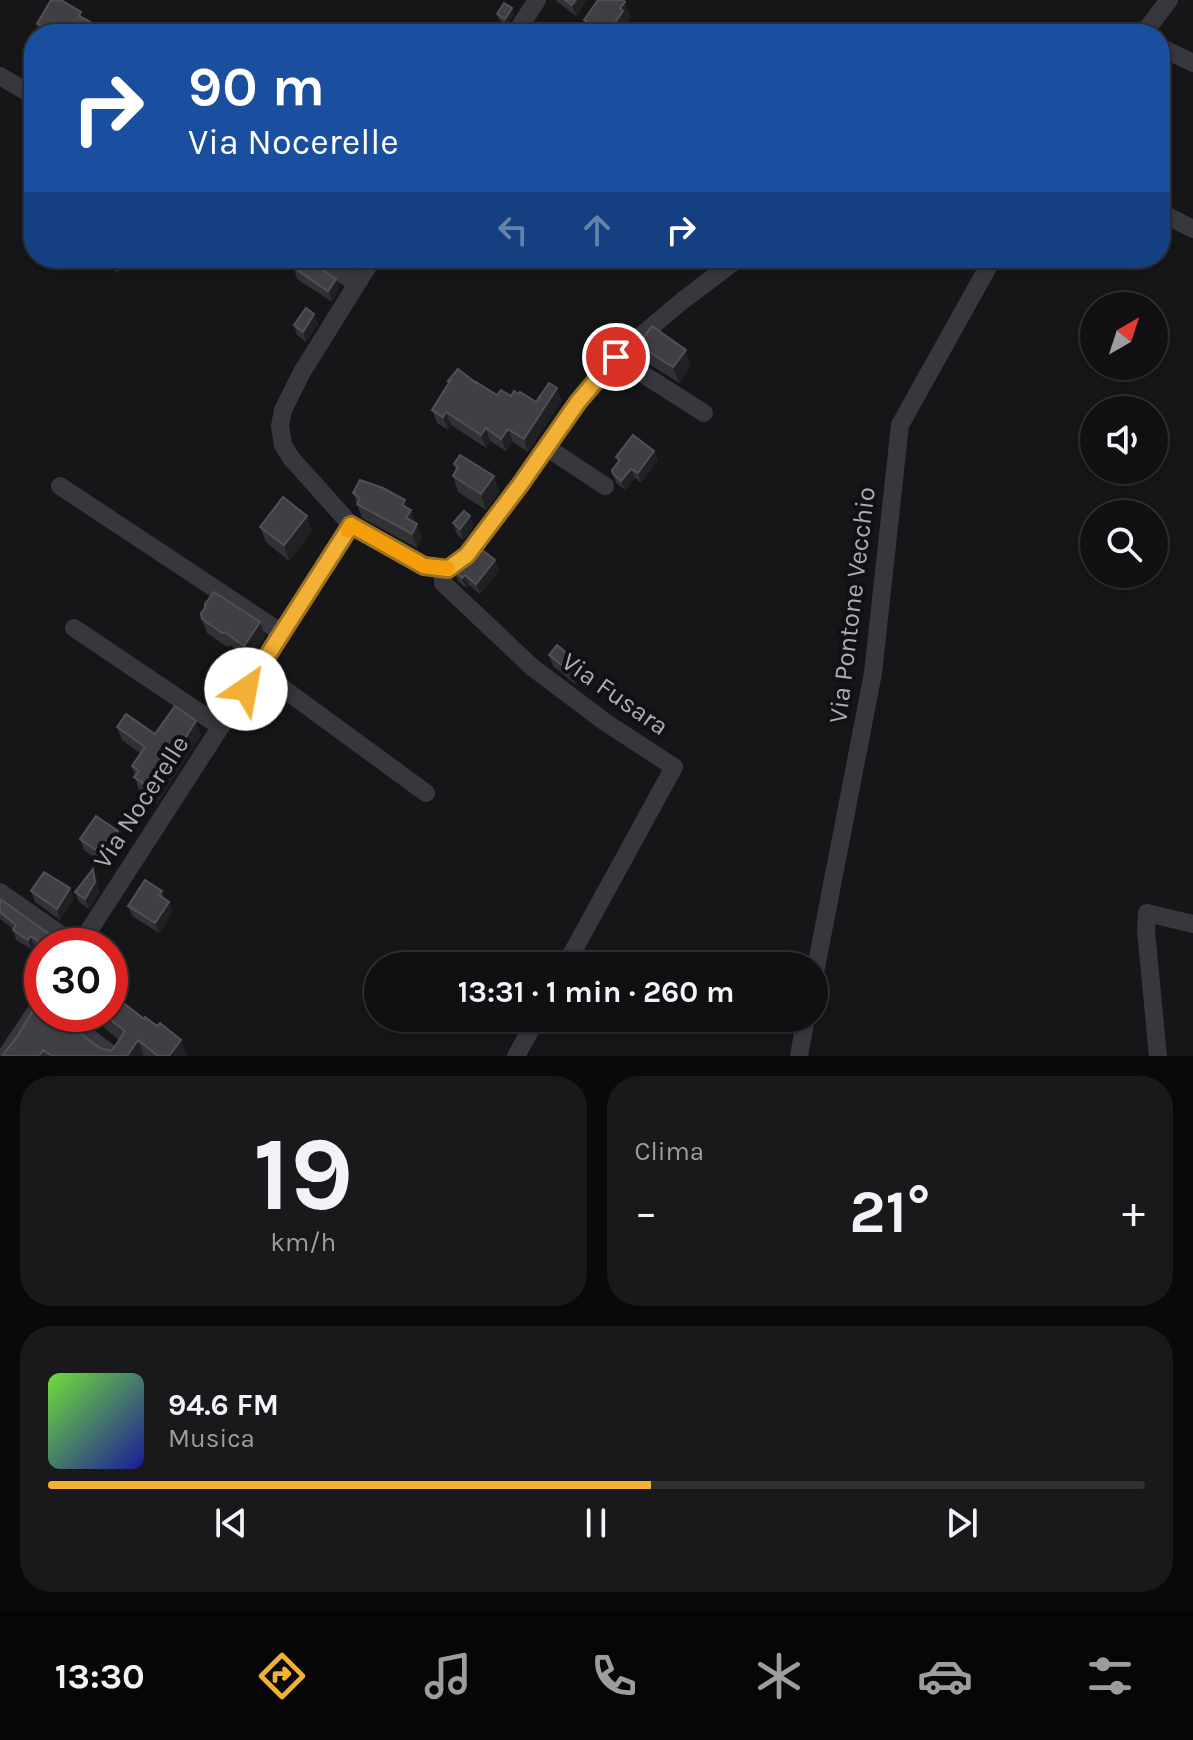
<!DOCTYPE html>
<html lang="it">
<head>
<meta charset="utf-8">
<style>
  :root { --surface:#101012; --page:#19191b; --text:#f1f3f6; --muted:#9c9d9f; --line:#303032; --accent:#f2b134 }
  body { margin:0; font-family:Karla,sans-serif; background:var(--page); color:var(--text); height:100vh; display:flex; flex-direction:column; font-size:30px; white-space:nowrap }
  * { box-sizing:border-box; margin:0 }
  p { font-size:26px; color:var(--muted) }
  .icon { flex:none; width:44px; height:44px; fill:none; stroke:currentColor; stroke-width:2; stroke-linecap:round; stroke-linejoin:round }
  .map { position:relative; height:1056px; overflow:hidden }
  .side { display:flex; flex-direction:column; gap:20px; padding:20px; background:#09090a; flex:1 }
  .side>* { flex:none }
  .banner { position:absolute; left:24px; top:24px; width:1146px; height:244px; border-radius:32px; box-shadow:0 2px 6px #0004,0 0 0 2px var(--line); background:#1a4fa0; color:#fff; overflow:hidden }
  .needle { width:52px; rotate:39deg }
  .tools { position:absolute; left:1080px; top:292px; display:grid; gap:16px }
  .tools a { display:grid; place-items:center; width:88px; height:88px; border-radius:50%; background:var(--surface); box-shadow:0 2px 6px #0004,0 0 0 2px var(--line); font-size:40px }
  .speed { position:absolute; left:24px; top:928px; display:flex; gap:16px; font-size:40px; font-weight:700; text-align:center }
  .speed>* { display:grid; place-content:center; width:104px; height:104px; border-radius:50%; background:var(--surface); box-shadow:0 2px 6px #0004,0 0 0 2px var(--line); line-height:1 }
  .speed .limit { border:12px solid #d22; background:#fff; color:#111 }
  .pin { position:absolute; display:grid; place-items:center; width:68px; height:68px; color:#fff; margin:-34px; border:4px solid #fff; border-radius:50%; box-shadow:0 2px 8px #0007 }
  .me { position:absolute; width:88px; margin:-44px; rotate:33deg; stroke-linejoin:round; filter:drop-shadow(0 0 6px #0008) }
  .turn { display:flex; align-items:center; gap:28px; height:168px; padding:0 32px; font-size:36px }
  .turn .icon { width:104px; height:104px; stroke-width:2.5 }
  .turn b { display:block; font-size:56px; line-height:68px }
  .lanes { display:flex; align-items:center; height:76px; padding:0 32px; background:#0003; justify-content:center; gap:40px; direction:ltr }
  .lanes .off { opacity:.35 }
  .big { font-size:60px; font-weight:700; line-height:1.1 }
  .side .tile { flex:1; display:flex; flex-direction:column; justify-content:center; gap:12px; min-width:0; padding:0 28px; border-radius:32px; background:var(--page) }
  .side .dial { align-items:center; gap:0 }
  .dial b { font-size:104px; line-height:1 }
  .song { display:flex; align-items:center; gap:24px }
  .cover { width:96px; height:96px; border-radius:12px; background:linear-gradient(135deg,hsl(100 70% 55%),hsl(240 70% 35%)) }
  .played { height:8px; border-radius:4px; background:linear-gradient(90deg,var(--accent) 55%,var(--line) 55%) }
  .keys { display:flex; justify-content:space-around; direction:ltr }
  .heat { display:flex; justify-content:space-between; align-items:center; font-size:44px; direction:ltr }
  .side .tiles { flex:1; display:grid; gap:20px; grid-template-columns:1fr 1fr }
  .tile:last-child { grid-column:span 2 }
  .trip { position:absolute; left:364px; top:952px; width:464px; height:80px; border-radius:40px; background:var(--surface); box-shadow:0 2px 6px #0004,0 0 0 2px var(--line); font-weight:700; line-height:80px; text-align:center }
  .dock { display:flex; height:128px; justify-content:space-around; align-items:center; background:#060607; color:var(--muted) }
  .dock .icon { width:56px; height:56px }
  .dock .selected { color:var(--accent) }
  .dock b { font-size:36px; color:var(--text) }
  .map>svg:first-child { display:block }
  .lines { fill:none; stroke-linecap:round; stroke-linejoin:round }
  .minor { stroke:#37383d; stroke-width:18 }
  .wall { fill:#323236 }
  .shaded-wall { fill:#212124 }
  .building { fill:#3f3f44; stroke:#4f5156; stroke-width:2 }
  .route-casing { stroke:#9d7322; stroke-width:20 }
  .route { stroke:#f2b134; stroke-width:14 }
  .slow { stroke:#f59e0b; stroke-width:14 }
  .labels { text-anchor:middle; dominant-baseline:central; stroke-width:8; stroke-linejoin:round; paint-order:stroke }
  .street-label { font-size:26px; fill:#a8adb8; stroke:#111113 }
</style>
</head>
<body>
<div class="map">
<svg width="1193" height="1056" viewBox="0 0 1193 1056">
  <rect width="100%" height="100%" fill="#161618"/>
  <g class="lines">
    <g class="minor">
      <polyline points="515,34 537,0"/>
      <polyline points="1143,34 1169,0"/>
      <polyline points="1160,47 1193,63"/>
      <polyline points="0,76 34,96"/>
      <polyline points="1160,212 1193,229"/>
      <polyline points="314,258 357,283"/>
      <polyline points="616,357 704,413"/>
      <polyline points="546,447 605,486"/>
      <polyline points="60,486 282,633"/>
      <polyline points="351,525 424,566 448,569 467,555 520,485 578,402 616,357 682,301 739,258"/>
      <polyline points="443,568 443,583 532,667 605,722 674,767 565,966"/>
      <polyline points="74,628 221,727"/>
      <polyline points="258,670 426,793"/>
      <polyline points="0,892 77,946"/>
      <polyline points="79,946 351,525 291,458 283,445 280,426 283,410 302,372 373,258"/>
      <polyline points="814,978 873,673 900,425 993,258"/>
      <polyline points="58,1014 113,1056"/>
      <polyline points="6,1056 42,1002"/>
      <polyline points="516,1056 537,1018"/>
      <polyline points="799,1056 806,1018"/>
      <polyline points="1158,1056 1146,931 1147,913 1193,924"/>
    </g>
  </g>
  <g class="wall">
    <polygon points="555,0 587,0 576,16"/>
    <polygon points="497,14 514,14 507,25 499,20"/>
    <polygon points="631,17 627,22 629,26 623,34 589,34 584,20"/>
    <polygon points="37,24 94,24 98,34 41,34"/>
    <polygon points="222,258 238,258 233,265"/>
    <polygon points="255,258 270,258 266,264"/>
    <polygon points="1122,258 1150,258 1148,266 1123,260"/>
    <polygon points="103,259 123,259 124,264 118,273 105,264"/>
    <polygon points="294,268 336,279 339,289 332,302 297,279"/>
    <polygon points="318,324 306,342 297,335 294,325"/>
    <polygon points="638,345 691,366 679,383 644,361"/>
    <polygon points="448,381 476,383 497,395 511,396 536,402 562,401 528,452 513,442 506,451 490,441 486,448 451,425 448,430 437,423 432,410 449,383"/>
    <polygon points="654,451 658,460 641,483 635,478 625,490 616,483 612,470 618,462 616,457"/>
    <polygon points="454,464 500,492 486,510 458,492 453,476 456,471"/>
    <polygon points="353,493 408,509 422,538 417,548 362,518"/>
    <polygon points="470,516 473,527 463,540 457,534 453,523"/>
    <polygon points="260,527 312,531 289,561 266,542"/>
    <polygon points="495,560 499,571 480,594 469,585 466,588 458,581 454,570"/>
    <polygon points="202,619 260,622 265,636 250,660 231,646 227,647 207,633"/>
    <polygon points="549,655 583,674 575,684 553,666"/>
    <polygon points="117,727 155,734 201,735 157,804 139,791 132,766 141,754 122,740"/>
    <polygon points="118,831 122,841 105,865 84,850 80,839"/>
    <polygon points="93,869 97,879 99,893 89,909 79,902 75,892"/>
    <polygon points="31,891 74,899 60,920 35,902"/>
    <polygon points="162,891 164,899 169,902 173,912 159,933 132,916 128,906"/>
    <polygon points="0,899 63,946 42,946 42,951 34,945 31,949 16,940 13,929 0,919"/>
    <polygon points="120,1000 144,1019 181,1040 187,1056 2,1056 17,1037 100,1048 111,1051 119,1040 96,1021 93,1014 110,1014"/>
    <polygon points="783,1018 794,1018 792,1026 786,1024"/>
  </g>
  <g class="shaded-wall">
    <polygon points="576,0 587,0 576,16 572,5"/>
    <polygon points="625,2 631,17 627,22 629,26 623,34 607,34 620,8"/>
    <polygon points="512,8 514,14 507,25 505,19"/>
    <polygon points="94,24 98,34 88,34"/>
    <polygon points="231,258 238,258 233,265"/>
    <polygon points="123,259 124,264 118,273 116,268"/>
    <polygon points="336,279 339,289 332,302 328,291"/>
    <polygon points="314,314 318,324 306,342 303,332"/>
    <polygon points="686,350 691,366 679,383 673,367"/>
    <polygon points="557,388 562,401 528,452 524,439"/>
    <polygon points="446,412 451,425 448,430 443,417"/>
    <polygon points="486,428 490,441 486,448 481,435"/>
    <polygon points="508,429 513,442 506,451 501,439"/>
    <polygon points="654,451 658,460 641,483 638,473"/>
    <polygon points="631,469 635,478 625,490 621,481"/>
    <polygon points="494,476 500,492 486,510 481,494"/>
    <polygon points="405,500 409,512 411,510 416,524 411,532 402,505"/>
    <polygon points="307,516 312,531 289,561 284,545"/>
    <polygon points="470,516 473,527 463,540 460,529"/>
    <polygon points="417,524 422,538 417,548 412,534"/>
    <polygon points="495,560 499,571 480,594 476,584"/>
    <polygon points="465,575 469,585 466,588 462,578"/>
    <polygon points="260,622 265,636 250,660 244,646"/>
    <polygon points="579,663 583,674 575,684 572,673"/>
    <polygon points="196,721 201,735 157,804 152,790"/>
    <polygon points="118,831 122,841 105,865 102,854"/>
    <polygon points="93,869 97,879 99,893 89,909 85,899"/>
    <polygon points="70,888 74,899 60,920 57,909"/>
    <polygon points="169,902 173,912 159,933 155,923"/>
    <polygon points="30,936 34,945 31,949 28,940"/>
    <polygon points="138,1040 144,1056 127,1056"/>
    <polygon points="181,1040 187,1056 169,1056"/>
  </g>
  <g class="building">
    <polygon points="51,0 61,0 81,12 79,16 94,24 88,34 54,34 37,24"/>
    <polygon points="565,0 576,0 572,5"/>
    <polygon points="598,0 623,0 625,2 620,8 623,11 607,34 584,20"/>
    <polygon points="504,3 512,8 505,19 497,14"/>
    <polygon points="104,258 121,258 123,259 116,268"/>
    <polygon points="300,258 304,258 336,279 328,291 294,268"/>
    <polygon points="306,308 314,314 303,332 294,325"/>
    <polygon points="652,326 686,350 673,367 638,345"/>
    <polygon points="458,369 476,383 476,382 497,395 501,390 511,396 514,391 519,394 520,392 536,402 549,383 557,388 524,439 508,429 501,439 486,428 481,435 446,412 443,417 432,410 450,381 448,381"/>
    <polygon points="633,435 654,451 638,473 631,469 621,481 613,474 612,470 620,460 616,457"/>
    <polygon points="460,455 494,476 481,494 453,476 458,467 454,464"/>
    <polygon points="360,480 383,488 405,500 402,505 411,510 406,518 417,524 412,534 357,504 360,498 353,493"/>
    <polygon points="283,497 307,516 284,545 260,527"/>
    <polygon points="464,511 470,516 460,529 453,523"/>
    <polygon points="477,546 495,560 476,584 465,575 462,578 454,570"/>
    <polygon points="214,592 260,622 244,646 225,632 222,633 202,619 201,613 205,608 205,604"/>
    <polygon points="557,645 579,663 572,673 549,655"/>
    <polygon points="175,706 196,721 152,790 134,777 139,771 132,766 145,747 117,727 126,714 155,734"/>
    <polygon points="96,816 118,831 102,854 80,839"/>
    <polygon points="93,869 95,882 85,899 75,892"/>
    <polygon points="44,872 70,888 57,909 31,891"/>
    <polygon points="145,880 162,891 159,895 169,902 155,923 128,906"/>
    <polygon points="0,899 62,943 60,946 46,946 30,936 28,940 13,930 16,925 0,912"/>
    <polygon points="110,989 118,995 116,997 144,1019 145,1017 157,1026 160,1023 181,1040 169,1056 158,1056 138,1040 127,1056 52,1056 43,1050 39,1056 2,1056 17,1037 38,1002 42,1005 42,1014 54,1014 100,1048 111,1051 116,1045 125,1031 103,1014 110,1014"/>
  </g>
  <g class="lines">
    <g class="route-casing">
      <polyline id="route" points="246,689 351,525 424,566 448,569 467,555 520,485 578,402 616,357"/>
    </g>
    <use href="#route" class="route"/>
    <polyline class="slow" points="348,531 351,525 424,566 448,568"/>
  </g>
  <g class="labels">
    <g class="street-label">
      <text transform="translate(852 605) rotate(-83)">Via Pontone Vecchio</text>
      <text transform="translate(615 694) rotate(35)">Via Fusara</text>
      <text transform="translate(141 802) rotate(-57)">Via Nocerelle</text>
    </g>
  </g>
</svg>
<div class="tools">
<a><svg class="needle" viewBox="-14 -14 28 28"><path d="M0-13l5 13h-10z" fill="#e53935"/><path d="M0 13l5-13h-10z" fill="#9c9d9f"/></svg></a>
<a><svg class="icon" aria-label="sound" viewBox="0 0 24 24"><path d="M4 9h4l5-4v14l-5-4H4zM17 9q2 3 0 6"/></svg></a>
<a><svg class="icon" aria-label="search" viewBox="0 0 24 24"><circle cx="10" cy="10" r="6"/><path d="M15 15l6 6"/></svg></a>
</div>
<div class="speed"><div class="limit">30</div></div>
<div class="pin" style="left:616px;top:357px;background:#d93025"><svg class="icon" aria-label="arrive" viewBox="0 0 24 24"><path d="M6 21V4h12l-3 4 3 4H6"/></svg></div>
<svg class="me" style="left:246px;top:689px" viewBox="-20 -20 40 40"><circle r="19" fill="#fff"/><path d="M0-13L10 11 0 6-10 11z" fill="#f2b134"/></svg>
<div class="trip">13:31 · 1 min · 260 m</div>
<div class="banner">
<div class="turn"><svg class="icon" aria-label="right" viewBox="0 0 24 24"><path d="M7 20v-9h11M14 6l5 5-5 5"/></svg><div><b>90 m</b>Via Nocerelle</div></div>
<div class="lanes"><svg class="icon off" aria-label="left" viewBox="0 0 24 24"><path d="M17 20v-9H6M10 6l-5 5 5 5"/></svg><svg class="icon off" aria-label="ahead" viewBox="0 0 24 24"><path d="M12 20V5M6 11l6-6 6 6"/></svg><svg class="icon" aria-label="right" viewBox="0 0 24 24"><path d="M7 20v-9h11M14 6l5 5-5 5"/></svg></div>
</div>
</div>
<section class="side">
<div class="tiles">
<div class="tile dial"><b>19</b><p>km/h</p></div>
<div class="tile"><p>Clima</p>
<div class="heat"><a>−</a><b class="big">21°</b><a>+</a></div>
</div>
<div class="tile">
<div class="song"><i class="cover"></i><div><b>94.6 FM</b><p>Musica</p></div></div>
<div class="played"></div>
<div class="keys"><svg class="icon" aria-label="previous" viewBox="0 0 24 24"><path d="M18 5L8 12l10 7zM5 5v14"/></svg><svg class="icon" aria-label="pause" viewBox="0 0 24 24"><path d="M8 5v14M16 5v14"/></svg><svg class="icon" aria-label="next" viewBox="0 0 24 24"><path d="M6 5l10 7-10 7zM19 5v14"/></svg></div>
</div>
</div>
</section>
<nav class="dock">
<b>13:30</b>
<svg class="icon selected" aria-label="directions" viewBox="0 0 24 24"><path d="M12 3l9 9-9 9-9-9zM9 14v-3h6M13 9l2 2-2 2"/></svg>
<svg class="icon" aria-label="music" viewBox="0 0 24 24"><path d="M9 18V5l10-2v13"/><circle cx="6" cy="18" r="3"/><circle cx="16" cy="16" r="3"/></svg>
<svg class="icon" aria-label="phone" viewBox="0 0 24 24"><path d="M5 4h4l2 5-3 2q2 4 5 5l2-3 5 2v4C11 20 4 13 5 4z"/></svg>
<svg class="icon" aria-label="climate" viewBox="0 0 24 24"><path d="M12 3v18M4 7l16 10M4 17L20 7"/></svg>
<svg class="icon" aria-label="car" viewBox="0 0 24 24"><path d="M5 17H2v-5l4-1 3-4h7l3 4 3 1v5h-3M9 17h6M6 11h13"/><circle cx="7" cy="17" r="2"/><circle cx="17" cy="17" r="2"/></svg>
<svg class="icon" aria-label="filters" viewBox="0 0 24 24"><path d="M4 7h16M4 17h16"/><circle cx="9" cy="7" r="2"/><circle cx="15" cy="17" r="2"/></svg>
</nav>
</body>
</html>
